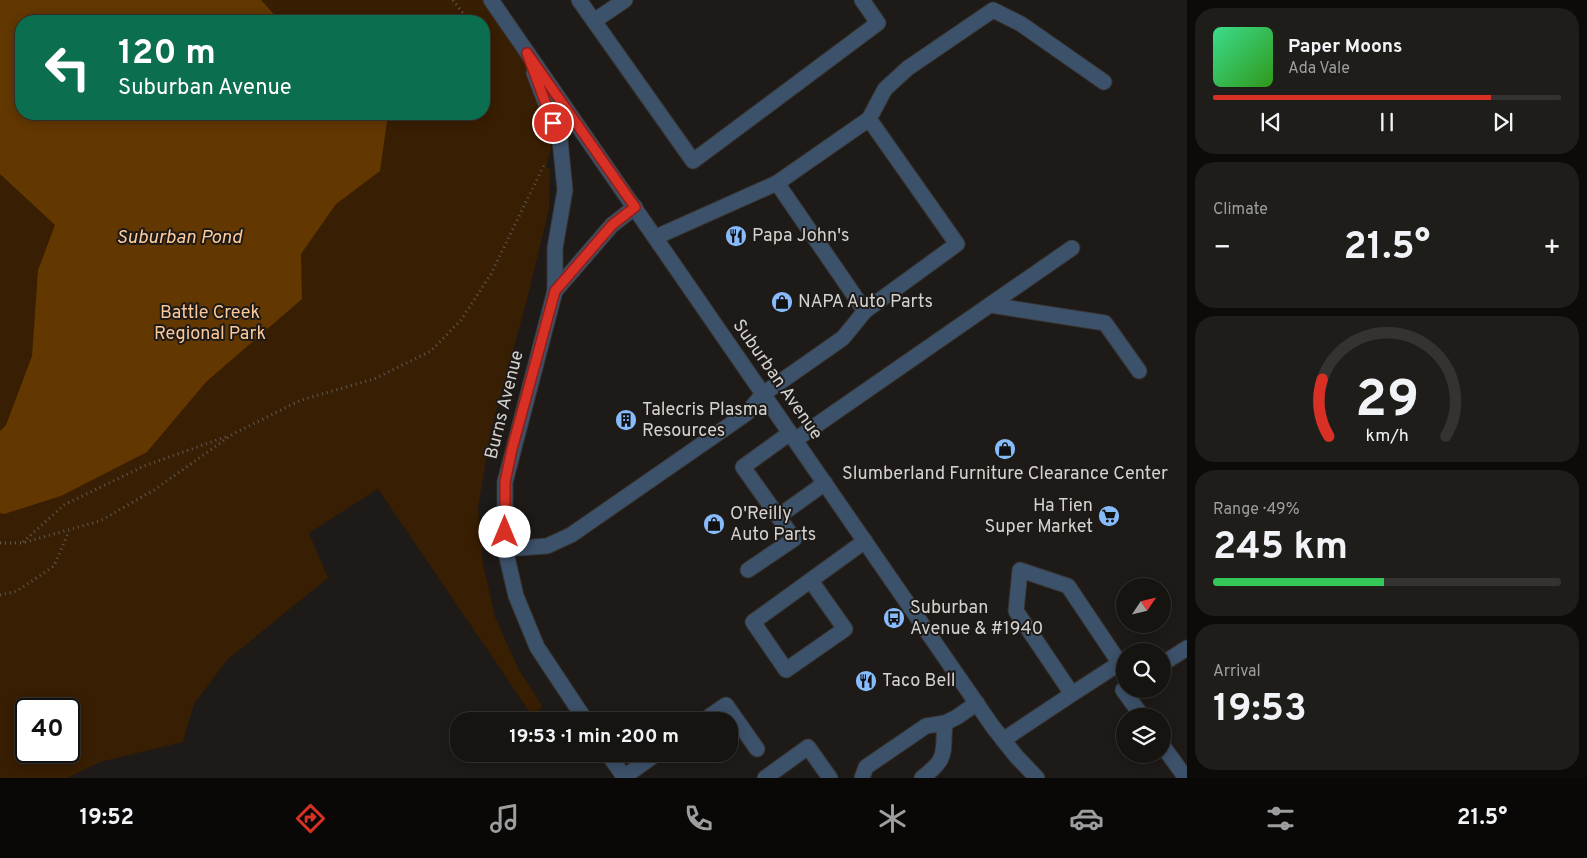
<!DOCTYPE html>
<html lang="en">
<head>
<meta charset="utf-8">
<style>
  :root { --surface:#161411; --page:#1f1d1a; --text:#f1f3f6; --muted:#9e9e9f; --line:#353331; --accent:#d93025 }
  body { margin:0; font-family:Overpass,sans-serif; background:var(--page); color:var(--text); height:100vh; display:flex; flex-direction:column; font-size:19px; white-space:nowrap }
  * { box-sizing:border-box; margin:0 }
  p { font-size:16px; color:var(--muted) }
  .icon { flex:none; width:28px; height:28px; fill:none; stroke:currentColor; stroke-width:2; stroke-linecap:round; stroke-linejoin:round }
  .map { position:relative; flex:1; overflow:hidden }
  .drawer { display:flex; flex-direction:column; gap:8px; padding:8px; background:#0c0b09; width:400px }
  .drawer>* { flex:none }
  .top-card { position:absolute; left:15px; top:15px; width:475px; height:105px; border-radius:20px; box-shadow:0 2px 12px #0003,0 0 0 1px var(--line); background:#0b6e4f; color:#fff; overflow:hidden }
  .needle { width:32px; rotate:55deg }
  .fabs { position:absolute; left:1116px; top:578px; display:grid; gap:10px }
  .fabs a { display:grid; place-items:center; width:55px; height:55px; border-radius:50%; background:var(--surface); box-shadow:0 2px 12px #0003,0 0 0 1px var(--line); font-size:25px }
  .speed { position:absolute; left:15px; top:698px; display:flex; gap:10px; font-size:25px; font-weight:700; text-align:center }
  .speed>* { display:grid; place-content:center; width:65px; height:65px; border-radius:50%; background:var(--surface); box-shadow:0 2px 12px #0003,0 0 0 1px var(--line); line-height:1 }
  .speed .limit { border:2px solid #111; border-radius:8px; background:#fff; color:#111 }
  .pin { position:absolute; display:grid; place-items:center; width:42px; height:42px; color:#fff; margin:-21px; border:2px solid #fff; border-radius:50%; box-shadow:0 1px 5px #0007 }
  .me { position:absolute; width:55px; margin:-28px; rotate:0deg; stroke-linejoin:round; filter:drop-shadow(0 0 4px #0008) }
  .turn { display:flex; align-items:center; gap:18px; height:105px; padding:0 20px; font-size:22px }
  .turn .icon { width:65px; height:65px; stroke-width:2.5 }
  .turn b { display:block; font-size:35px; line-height:42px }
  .big { font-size:38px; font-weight:700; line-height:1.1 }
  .drawer .tile { flex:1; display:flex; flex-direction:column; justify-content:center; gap:8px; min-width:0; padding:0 18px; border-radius:20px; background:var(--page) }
  .drawer .dial { align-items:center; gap:0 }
  .dial svg { height:130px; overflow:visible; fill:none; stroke:var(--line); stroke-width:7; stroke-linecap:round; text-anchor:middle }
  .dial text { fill:var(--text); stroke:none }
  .song { display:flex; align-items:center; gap:15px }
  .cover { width:60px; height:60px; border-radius:8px; background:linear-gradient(135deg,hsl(150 70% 55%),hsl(110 70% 35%)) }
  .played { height:5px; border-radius:2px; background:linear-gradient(90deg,var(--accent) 80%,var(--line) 80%) }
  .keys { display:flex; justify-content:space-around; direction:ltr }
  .heat { display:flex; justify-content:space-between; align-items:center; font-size:28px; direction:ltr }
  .charge { height:8px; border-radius:4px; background:linear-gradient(90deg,#34c759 49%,var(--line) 0) }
  .trip { position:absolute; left:450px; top:712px; width:288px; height:50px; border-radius:20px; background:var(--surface); box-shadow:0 2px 12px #0003,0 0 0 1px var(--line); font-weight:700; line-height:50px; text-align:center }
  .dock { display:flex; height:80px; justify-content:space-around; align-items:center; background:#090807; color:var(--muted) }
  .dock .icon { width:35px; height:35px }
  .dock .current { color:var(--accent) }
  .dock b { font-size:22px; color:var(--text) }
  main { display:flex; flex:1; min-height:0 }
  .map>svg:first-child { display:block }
  .green { fill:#381e02; fill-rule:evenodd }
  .water { fill:#623700 }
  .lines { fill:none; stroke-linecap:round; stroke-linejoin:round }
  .minor-casing { stroke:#383431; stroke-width:17 }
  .path { stroke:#5e5b58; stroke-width:3; stroke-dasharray:1 4; stroke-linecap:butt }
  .minor { stroke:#3c516a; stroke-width:15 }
  .route-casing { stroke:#8d1f18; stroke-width:12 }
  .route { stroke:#d93025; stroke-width:9 }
  .labels { text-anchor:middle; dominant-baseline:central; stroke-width:4; stroke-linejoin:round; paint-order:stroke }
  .poi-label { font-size:18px; fill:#d5d2d0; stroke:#1e1a17; text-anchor:start }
  .park-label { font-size:18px; fill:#fbc899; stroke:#1e1a17 }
  .street-label { font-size:18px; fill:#d5d2d0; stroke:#1e1a17 }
  .water-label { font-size:19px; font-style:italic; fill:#fecb9c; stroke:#1e1a17 }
</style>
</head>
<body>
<main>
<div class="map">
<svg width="1187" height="778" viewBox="0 0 1187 778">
  <rect width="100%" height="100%" fill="#1e1a17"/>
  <path class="green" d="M0,0H500L564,94L546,168H550L549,209L527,300L491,430L478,508L483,564L495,617L519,670L542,706L538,712L529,711L378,489L309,533L328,578L227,660L194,704L183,742L100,762L67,778H0ZM21,21H484V114H21ZM26,709H69V751H26Z"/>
  <polygon class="water" points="0,0 261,0 280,21 21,21 21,114 388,114 380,171 336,204 301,254 302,299 206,382 147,452 61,496 4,514 0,513 0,431 6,425 32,356 38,270 55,225 0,174"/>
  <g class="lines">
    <g class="minor-casing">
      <g id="minor">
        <polyline points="491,0 993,727 1016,756 1037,778"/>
        <polyline points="579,0 693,161 878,23 862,0"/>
        <polyline points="594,21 625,0"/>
        <polyline points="534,73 560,140 565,190 555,248 555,291 505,482 505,549 516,596 537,647 586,721"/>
        <polyline points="869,119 885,89 908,68 993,10 1021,24 1104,82"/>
        <polyline points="777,183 865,311"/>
        <polyline points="555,291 612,225 635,207"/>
        <polyline points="990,305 1105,323 1139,371"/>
        <polyline points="795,440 1072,248"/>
        <polyline points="779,516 825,483"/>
        <polyline points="505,549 547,546 571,535 747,413 763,394 843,338 865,311 957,244 869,119 777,183 656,237"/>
        <polyline points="748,570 794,539 743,467 790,433"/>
        <polyline points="811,581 845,629 786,670 753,622 865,541"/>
        <polyline points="1162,664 1187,648"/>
        <polyline points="1125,689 1123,690 1142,716"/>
        <polyline points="1072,694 1120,663"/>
        <polyline points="703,721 726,705 757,749"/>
        <polyline points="1003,740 1072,694 1016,611 1020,570 1068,586 1125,671"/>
        <polyline points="1162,745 1186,778"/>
        <polyline points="608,754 625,778"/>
        <polyline points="624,777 656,754"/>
        <polyline points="765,778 808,747 830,778"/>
        <polyline points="862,778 866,767 926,726 945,723 957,717 977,703"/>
        <path d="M922,778C949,757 942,754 945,723"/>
      </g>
    </g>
    <g class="path">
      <polyline points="453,0 469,21"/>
      <polyline points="23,542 64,505 144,466 228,436"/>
      <polyline points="0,543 22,543 100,521 154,490 233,434 301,400 374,379 431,351 461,320 491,274 544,165"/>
      <polyline points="0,595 17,591 54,566 69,531"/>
    </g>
    <use href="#minor" class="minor"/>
  </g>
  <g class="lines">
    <g class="route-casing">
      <polyline id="route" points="505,532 505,482 512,449 555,291 612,225 635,207 527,53 553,123"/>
    </g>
    <use href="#route" class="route"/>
  </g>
  <defs>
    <g id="restaurant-disc" transform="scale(1.125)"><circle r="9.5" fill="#87bbfb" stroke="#1e1a17"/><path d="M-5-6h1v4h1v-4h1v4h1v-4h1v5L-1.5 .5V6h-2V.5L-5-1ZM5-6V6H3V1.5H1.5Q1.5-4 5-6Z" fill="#111"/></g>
    <g id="shop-disc" transform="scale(1.125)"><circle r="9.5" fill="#87bbfb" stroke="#1e1a17"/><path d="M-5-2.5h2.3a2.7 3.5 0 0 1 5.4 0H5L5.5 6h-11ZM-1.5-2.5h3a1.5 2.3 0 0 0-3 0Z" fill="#111"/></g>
    <g id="building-disc" transform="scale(1.125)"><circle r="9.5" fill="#87bbfb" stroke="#1e1a17"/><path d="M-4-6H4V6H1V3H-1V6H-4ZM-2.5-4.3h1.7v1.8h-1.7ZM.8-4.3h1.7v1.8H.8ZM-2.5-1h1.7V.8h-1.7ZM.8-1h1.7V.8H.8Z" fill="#111"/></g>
    <g id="supermarket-disc" transform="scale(1.125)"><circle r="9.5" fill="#87bbfb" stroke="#1e1a17"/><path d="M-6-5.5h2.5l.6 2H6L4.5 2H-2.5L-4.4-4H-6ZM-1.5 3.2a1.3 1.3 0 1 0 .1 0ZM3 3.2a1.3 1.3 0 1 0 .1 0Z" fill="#111"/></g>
    <g id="bus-disc" transform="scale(1.125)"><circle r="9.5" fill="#87bbfb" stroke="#1e1a17"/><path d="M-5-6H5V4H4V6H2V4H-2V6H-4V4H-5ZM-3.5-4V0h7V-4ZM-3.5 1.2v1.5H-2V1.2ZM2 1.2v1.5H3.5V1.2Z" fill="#111"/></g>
  </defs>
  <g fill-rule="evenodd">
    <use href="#restaurant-disc" x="736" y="236"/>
    <use href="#shop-disc" x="782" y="302"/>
    <use href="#building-disc" x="626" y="420"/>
    <use href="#shop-disc" x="1005" y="449"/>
    <use href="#supermarket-disc" x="1109" y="516"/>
    <use href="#shop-disc" x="714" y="524"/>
    <use href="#bus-disc" x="894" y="618"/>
    <use href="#restaurant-disc" x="866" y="681"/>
  </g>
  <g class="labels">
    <g class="poi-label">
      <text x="752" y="236">Papa John's</text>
      <text x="798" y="302">NAPA Auto Parts</text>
      <text x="642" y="410">Talecris Plasma<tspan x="642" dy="21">Resources</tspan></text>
      <text x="1005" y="474" text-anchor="middle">Slumberland Furniture Clearance Center</text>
      <text x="1093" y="506" text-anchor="end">Ha Tien<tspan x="1093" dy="21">Super Market</tspan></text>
      <text x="730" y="514">O'Reilly<tspan x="730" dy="21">Auto Parts</tspan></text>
      <text x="910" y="608">Suburban<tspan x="910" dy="21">Avenue &amp; #1940</tspan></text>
      <text x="882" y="681">Taco Bell</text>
    </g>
    <g class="park-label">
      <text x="210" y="313">Battle Creek<tspan x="210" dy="21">Regional Park</tspan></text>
    </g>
    <g class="street-label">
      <text transform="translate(777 380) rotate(55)">Suburban Avenue</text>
      <text transform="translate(505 405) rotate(-76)">Burns Avenue</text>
    </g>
    <g class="water-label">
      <text x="179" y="238">Suburban Pond</text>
    </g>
  </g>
</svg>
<div class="fabs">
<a><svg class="needle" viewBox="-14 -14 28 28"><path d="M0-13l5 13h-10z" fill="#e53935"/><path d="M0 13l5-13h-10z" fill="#9e9e9f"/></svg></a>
<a><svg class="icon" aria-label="search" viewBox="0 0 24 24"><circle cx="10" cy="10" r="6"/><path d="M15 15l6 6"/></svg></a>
<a><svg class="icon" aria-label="layers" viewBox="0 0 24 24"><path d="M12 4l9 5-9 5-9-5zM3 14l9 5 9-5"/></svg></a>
</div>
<div class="speed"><div class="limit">40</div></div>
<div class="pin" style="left:553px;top:123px;background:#d93025"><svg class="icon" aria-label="arrive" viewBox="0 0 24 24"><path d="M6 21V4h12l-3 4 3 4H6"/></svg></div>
<svg class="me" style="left:505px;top:532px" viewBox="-20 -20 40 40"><circle r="19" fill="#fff"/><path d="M0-13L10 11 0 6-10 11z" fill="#d93025"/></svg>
<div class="trip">19:53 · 1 min · 200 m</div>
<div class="top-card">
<div class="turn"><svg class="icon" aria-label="left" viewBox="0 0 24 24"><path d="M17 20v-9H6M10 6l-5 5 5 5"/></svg><div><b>120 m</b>Suburban Avenue</div></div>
</div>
</div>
<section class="drawer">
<div class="tile">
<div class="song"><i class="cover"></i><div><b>Paper Moons</b><p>Ada Vale</p></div></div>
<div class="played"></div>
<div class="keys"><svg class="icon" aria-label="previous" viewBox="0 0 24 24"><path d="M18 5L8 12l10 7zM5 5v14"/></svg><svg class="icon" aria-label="pause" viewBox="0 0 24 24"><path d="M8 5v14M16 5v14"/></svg><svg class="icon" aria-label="next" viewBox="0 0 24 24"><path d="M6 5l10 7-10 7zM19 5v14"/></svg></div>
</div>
<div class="tile"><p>Climate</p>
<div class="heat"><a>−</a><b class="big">21.5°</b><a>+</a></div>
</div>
<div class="tile dial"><svg viewBox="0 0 100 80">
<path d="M14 69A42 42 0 1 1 86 69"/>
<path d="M14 69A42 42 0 0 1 10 34" stroke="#d93025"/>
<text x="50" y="56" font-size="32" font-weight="700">29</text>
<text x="50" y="72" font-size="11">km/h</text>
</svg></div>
<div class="tile"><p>Range · 49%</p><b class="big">245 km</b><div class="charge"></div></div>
<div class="tile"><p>Arrival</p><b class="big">19:53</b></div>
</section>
</main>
<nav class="dock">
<b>19:52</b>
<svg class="icon current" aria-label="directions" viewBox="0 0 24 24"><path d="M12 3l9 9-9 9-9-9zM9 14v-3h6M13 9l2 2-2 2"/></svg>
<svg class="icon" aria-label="music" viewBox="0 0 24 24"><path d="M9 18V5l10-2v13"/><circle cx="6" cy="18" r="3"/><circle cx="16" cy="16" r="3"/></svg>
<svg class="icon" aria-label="phone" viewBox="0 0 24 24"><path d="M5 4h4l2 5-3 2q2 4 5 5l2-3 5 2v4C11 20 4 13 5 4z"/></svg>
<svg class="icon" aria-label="climate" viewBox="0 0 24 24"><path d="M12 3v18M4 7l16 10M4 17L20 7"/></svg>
<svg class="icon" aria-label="car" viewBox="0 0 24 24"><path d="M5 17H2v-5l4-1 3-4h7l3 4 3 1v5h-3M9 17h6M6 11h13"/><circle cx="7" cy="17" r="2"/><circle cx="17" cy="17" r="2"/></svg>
<svg class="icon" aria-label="filters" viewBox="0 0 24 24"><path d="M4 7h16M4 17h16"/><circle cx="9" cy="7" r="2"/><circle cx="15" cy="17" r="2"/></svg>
<b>21.5°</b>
</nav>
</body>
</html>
